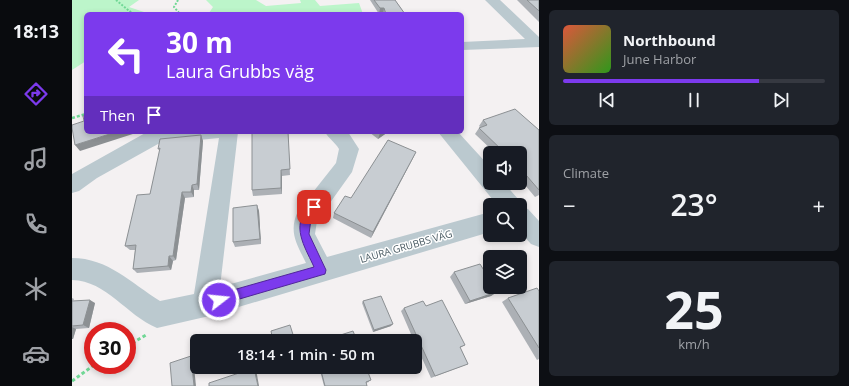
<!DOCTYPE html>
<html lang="en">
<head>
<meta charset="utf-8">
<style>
  :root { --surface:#171b24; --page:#20242c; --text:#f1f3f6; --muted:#9ea1a6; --line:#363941; --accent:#7c3aed }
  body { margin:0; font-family:"Open Sans",sans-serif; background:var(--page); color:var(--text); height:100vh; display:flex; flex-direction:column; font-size:15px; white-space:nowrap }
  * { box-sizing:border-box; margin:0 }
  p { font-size:13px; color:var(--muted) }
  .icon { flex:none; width:22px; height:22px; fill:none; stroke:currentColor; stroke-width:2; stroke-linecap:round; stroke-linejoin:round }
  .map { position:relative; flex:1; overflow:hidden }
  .drawer { display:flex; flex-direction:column; gap:10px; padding:10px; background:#0d0f14; width:310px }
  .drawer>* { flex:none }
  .banner { position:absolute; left:12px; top:12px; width:380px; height:122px; border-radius:6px; box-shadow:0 2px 6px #0003; background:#7c3aed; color:#fff; overflow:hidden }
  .controls { position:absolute; left:411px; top:146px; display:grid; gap:8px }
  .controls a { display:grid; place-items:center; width:44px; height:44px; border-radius:6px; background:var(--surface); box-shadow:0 2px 6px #0003; font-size:20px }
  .speed { position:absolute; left:12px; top:322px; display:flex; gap:8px; font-size:20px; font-weight:700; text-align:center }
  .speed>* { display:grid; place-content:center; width:52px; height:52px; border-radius:50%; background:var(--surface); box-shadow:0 2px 6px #0003; line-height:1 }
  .speed .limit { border:6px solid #d22; background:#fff; color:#111 }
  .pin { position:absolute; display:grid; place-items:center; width:34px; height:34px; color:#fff; margin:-17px; border-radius:8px; box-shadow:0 2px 6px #0006 }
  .me { position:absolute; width:44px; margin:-22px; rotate:74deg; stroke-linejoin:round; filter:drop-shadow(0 0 3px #0008) }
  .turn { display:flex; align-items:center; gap:14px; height:84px; padding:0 16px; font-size:18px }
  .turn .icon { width:52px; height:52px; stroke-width:2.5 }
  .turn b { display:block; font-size:28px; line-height:34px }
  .then { display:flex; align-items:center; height:38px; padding:0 16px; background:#0003; gap:8px; font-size:15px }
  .big { font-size:30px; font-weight:600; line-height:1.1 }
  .drawer .tile { flex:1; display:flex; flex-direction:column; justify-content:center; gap:6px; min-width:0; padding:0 14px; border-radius:6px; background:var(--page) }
  .drawer .dial { align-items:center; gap:0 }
  .dial b { font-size:52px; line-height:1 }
  .song { display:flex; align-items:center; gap:12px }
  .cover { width:48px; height:48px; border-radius:6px; background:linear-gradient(135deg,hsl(10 70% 55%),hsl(110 70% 35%)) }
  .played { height:4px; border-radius:2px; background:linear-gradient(90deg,var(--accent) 75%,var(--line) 75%) }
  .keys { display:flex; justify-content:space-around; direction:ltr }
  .heat { display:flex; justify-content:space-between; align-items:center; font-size:22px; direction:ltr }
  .trip { position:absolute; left:118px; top:334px; width:232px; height:40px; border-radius:6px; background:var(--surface); box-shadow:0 2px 6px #0003; font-weight:600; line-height:40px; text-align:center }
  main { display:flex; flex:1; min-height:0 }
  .dock { display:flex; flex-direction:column; width:72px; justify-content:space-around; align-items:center; background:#090b0e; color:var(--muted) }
  .dock .icon { width:28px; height:28px }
  .dock .on { color:var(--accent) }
  .dock b { font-size:18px; color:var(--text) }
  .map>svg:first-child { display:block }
  .green { fill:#bcf5ca }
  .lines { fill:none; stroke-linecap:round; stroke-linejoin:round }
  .path-far2 { stroke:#70d795; stroke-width:2; stroke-dasharray:2 1.5; stroke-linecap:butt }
  .path-far1 { stroke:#70d795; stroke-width:2.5; stroke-dasharray:3 2; stroke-linecap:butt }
  .path { stroke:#70d795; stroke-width:3; stroke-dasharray:3.5 2.5; stroke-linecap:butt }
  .street { fill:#bbc9cf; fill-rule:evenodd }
  .wall { fill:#acb0b5 }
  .shaded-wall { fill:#8c9093 }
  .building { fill:#c8cdd2; stroke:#8c9093 }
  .route { fill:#7c3aed; stroke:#51269a }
  .labels { text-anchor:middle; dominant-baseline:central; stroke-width:3; stroke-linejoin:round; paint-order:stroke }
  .street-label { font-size:10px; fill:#475961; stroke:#fff }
</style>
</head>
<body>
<main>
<nav class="dock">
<b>18:13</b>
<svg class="icon on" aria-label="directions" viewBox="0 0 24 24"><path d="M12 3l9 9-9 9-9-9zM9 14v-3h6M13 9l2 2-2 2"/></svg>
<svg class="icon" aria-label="music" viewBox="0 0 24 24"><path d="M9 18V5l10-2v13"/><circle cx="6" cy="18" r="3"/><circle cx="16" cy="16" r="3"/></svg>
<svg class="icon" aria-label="phone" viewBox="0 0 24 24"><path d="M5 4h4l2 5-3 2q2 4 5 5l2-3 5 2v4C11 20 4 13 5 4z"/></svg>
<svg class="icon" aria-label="climate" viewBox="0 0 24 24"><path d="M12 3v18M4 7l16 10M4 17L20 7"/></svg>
<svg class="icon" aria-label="car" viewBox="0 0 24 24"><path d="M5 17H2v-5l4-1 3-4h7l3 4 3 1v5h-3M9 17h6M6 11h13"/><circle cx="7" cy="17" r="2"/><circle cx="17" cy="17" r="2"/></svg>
</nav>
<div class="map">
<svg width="467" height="386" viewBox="0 0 467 386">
  <rect width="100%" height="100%" fill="#f4f1f2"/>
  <g class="green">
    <polygon points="0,0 67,0 57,7 78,14 14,14 14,61 0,70"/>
    <polygon points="134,0 184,0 194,6 229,3 228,0 243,0 248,6 287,3 291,14 139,14 137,13 141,7"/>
  </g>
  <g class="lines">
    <g class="path-far2">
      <polyline points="44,0 61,14"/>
      <polyline points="106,0 102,7 108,14"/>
    </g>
    <polyline class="path-far1" points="0,118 14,114"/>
    <g class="path">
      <polyline points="55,346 74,335"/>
      <polyline points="0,381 22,365"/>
    </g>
    <g class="street">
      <polygon points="413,0 428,0 467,37 467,47 390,50 390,42 453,39"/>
      <path d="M75,132H166L148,287L234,263C225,244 216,232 226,211L264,163L267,149C263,142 257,139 253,132H276L287,149L280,172L245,221L243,234L255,257L418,212V232L133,317L85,328C54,315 35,281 0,280V258C36,258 59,283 88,301L122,294L147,138L86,144L25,178L7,191L0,193V174Z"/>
      <polygon points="366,132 386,132 418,167 418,183 432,183 446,199 449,205 448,206 456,209 467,221 467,247 459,244 448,232 448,205 425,205"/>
    </g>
  </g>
  <g class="wall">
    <polygon points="298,0 323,0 333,14 307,14"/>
    <polygon points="445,0 467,0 467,22"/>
    <polygon points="411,120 467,130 467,195 463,197 448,179 448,153 423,153 403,134 407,128 408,127 407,126"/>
    <polygon points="216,132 218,175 210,176 210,194 181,196 180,190"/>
    <polygon points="297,132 316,132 306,139"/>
    <polygon points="129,135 131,141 127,190 122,190 122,197 113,198 104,260 101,261 99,270 65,273 61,269 63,250 58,250 53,246 78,194 88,151 86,149"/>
    <polygon points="344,152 341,158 299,238 261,218 262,213 279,198"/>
    <polygon points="185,205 187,211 189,244 163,247 161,242"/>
    <polygon points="382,272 425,292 419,296 393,304 378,277"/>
    <polygon points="467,291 467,359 465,360 430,302 436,298"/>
    <polygon points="0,298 2,299 1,301 23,303 17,328 4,329 1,339 0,339"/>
    <polygon points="291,301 319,326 301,332 290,303"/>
    <polygon points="354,306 393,345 388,348 396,364 359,378 343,343 343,341 342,341 329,311 332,308"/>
    <polygon points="247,367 294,367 297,382 294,383 295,386 252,386"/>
  </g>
  <g class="shaded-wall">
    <polygon points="308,8 312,8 311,14 307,14"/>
    <polygon points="44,132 67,132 8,151 3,145"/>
    <polygon points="309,132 316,132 306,139 308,133"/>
    <polygon points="129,135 131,141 127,190 125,184"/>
    <polygon points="344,152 341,158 299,238 301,232"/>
    <polygon points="209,170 210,176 210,194 209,188"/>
    <polygon points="120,185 122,190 122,197 119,192"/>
    <polygon points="110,192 113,198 104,260 101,256"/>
    <polygon points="185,205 187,211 189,244 188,239"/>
    <polygon points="97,256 101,261 99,270 96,266"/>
    <polygon points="425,292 419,296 393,304 398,301"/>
    <polygon points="18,300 23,303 17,328 11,325"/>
    <polygon points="321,324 319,326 301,332 302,330"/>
    <polygon points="0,327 4,329 1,339 0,339"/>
    <polygon points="119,356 121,357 124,386 122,386"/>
    <polygon points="182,368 184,369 187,386 186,386"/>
  </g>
  <g class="building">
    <polygon points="302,0 323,0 333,14 314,14 312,8 308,8"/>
    <polygon points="455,0 467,0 467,11"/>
    <polygon points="443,109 467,130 467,190 448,168 448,153 433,153 407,128 415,125 411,120"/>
    <polygon points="14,115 14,132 44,132 3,145 0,128 0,125 12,121 11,116"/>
    <polygon points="180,132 216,132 218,169 209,170 209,188 180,190"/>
    <polygon points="129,135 125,184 120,185 119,192 110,192 101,256 97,256 96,266 61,269 64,245 53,246 65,195 78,194 88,148 86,149 88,139"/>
    <polygon points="316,140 344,152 301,232 262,213 273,196 279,198"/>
    <polygon points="185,205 188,239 161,242 161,208"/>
    <polygon points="408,264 418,280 418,287 422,287 425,292 398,301 382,272"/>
    <polygon points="465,288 467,291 467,348 436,298"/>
    <polygon points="309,296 321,324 302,330 291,301"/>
    <polygon points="18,300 11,325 0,326 0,301"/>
    <polygon points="370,300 393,345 388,347 396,364 363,376 332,308 351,301 354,306"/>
    <polygon points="218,325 223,341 201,341 199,331"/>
    <polygon points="281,331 285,341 250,341"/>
    <polygon points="119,356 122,386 100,386 98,363"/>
    <polygon points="248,367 294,367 299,380 294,382 295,386 253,386"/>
    <polygon points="182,368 186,386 137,386 137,383"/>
  </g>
  <path class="route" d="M242,203L247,207L239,219L237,234L254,270L253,274L147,305L143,304L142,300L143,296L147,294L242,267C235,251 220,229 233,212C236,208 238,205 242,203Z"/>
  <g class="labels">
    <g class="street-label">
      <text transform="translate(334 246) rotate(-16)">LAURA GRUBBS VÄG</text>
    </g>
  </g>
</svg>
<div class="controls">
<a><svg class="icon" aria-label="sound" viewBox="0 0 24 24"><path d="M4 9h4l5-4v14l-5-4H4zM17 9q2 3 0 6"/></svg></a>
<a><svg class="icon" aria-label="search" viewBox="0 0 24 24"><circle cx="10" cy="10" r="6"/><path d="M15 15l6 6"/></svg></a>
<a><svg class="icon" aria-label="layers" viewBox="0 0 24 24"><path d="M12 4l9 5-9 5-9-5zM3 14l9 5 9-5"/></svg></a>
</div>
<div class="speed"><div class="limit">30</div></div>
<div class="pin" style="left:242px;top:207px;background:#d93025"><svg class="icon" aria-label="arrive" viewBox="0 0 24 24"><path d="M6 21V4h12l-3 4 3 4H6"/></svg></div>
<svg class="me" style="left:147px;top:300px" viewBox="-20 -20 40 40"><circle r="17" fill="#7c3aed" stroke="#fff" stroke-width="3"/><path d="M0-11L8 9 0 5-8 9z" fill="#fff"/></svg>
<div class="trip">18:14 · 1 min · 50 m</div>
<div class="banner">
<div class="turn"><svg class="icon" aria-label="left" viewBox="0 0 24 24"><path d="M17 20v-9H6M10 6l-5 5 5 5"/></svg><div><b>30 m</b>Laura Grubbs väg</div></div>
<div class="then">Then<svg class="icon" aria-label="arrive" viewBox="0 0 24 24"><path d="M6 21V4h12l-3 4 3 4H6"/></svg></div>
</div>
</div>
<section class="drawer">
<div class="tile">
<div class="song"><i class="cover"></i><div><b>Northbound</b><p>June Harbor</p></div></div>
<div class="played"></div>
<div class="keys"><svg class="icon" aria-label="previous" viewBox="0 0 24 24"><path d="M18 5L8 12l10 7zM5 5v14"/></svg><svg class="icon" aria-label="pause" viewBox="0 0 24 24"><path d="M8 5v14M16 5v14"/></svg><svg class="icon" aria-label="next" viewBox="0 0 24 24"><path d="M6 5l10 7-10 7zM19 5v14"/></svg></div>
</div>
<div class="tile"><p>Climate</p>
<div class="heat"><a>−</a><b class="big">23°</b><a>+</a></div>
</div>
<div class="tile dial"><b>25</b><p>km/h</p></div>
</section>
</main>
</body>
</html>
